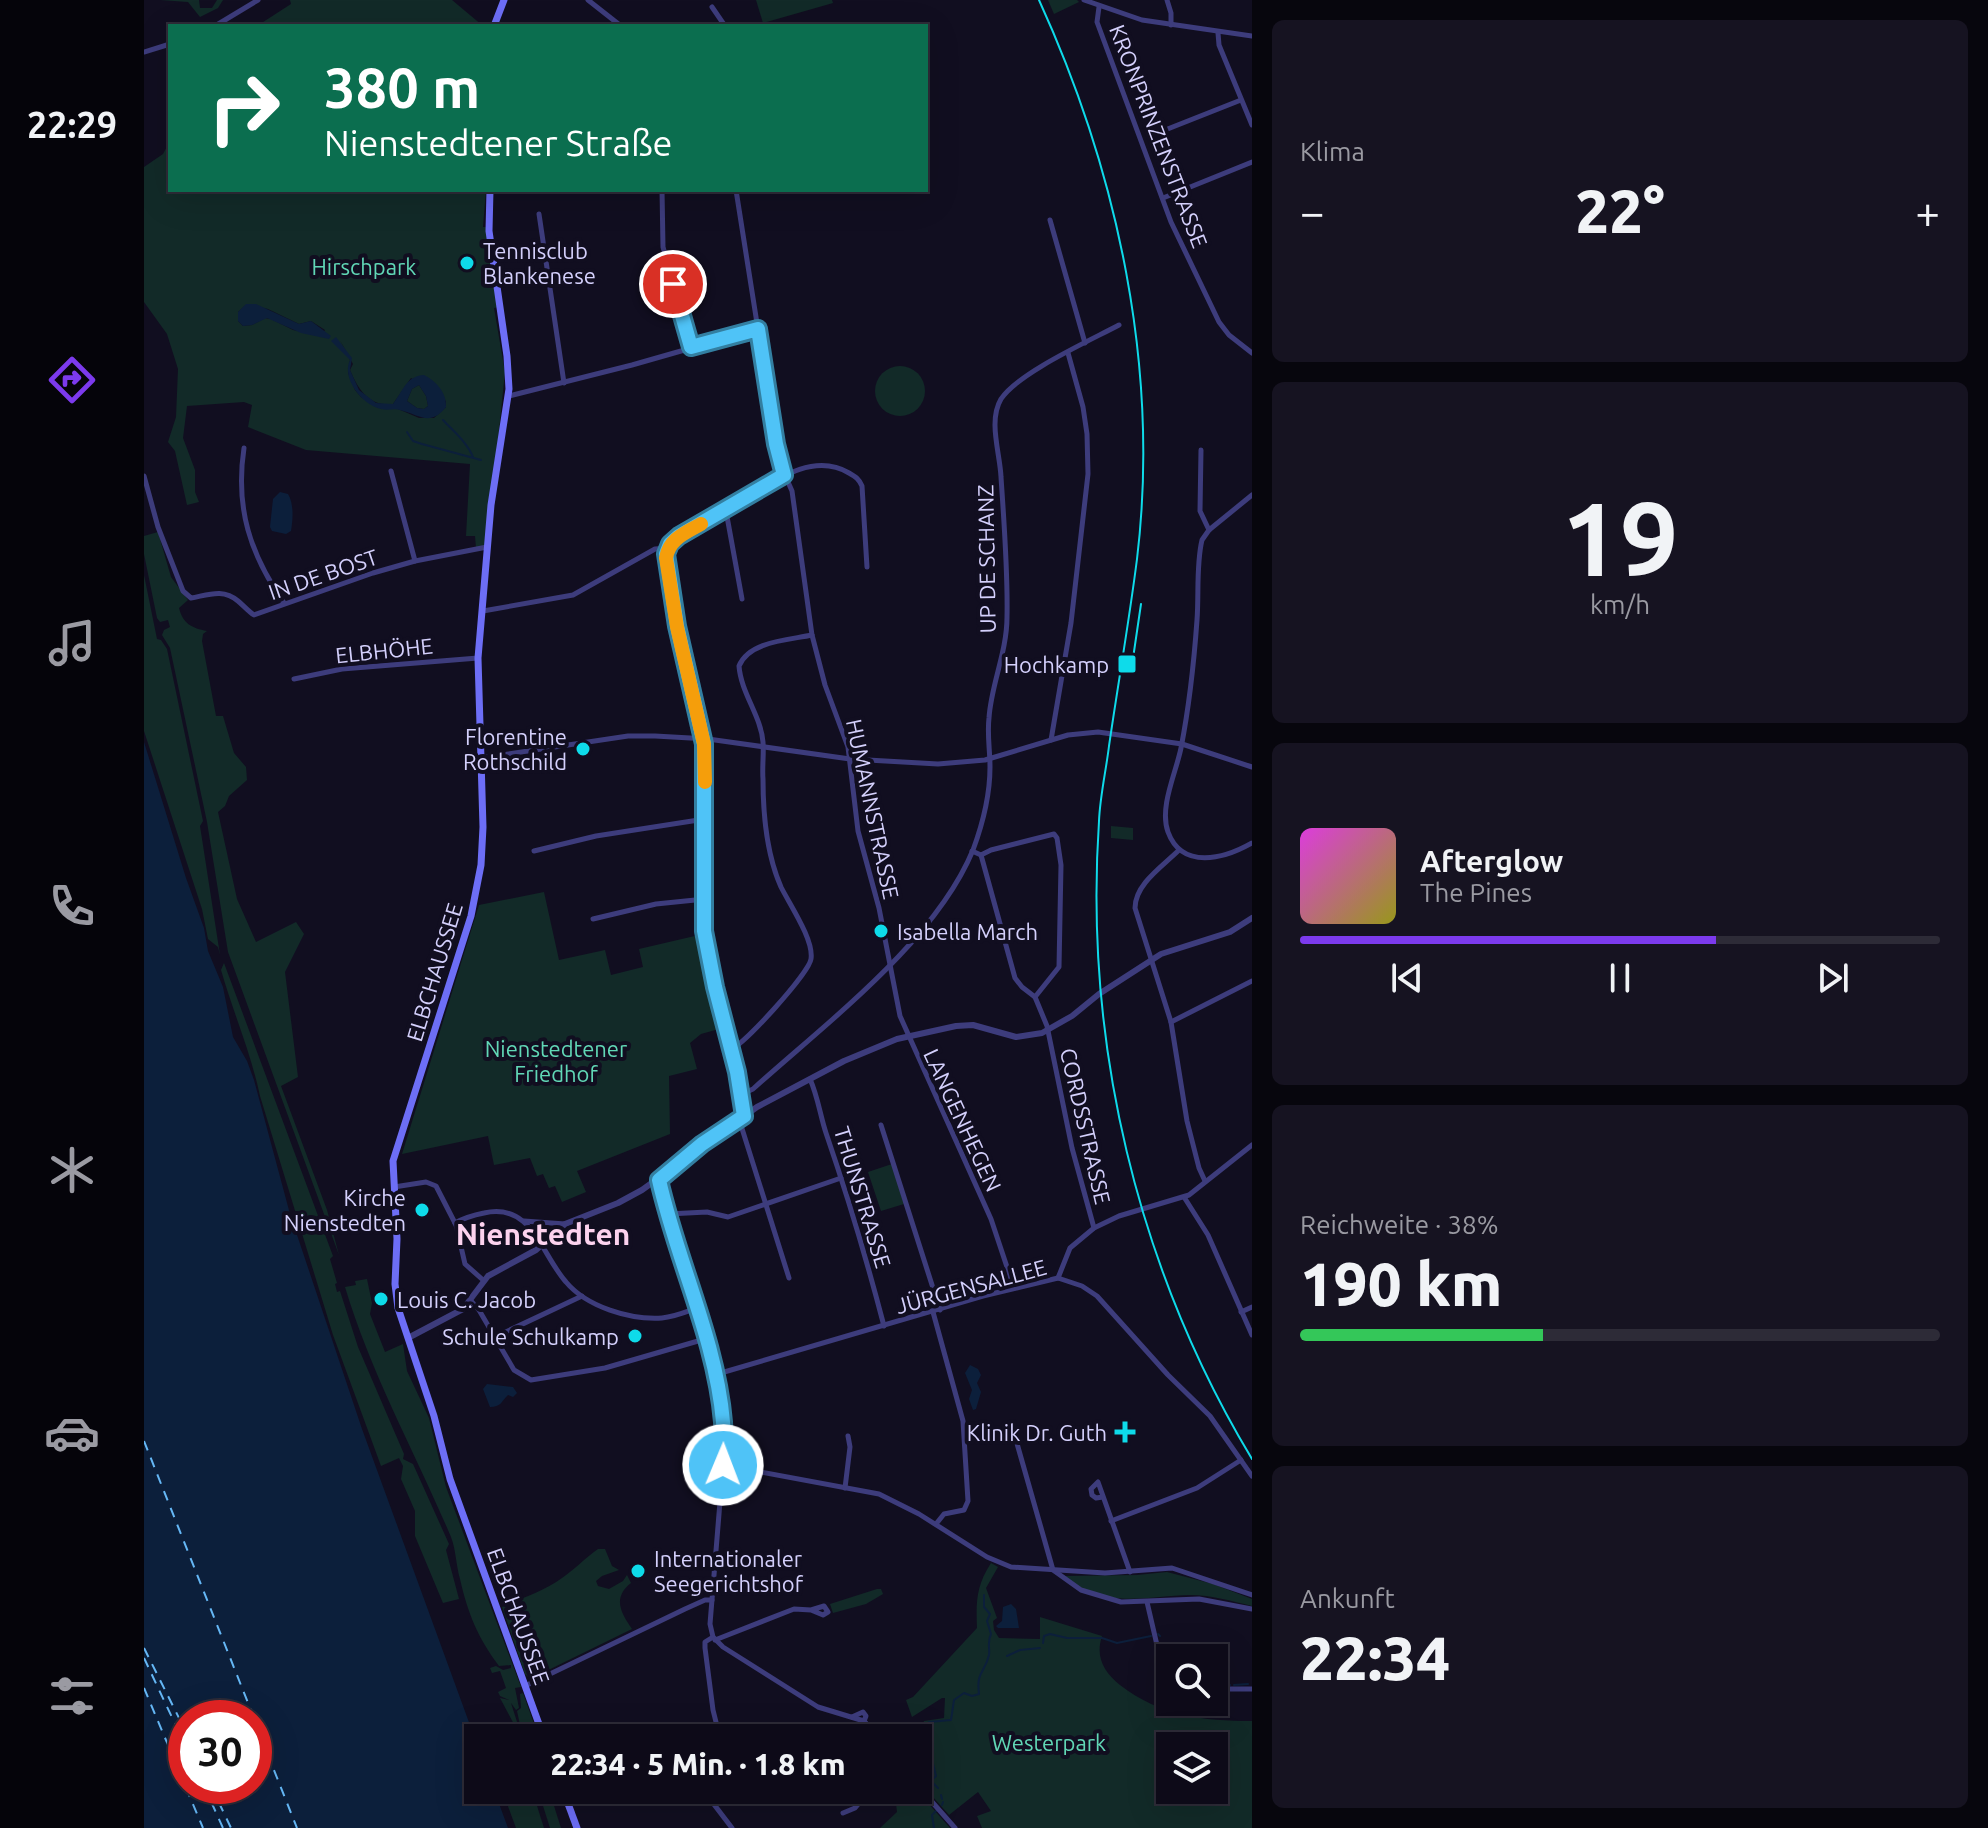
<!DOCTYPE html>
<html lang="de">
<head>
<meta charset="utf-8">
<style>
  :root { --surface:#0d0a18; --page:#161321; --text:#f1f3f6; --muted:#9a9aa2; --line:#2d2b37; --accent:#7c3aed }
  body { margin:0; font-family:Ubuntu,sans-serif; background:var(--page); color:var(--text); height:100vh; display:flex; flex-direction:column; font-size:30px; white-space:nowrap }
  * { box-sizing:border-box; margin:0 }
  p { font-size:26px; color:var(--muted) }
  .icon { flex:none; width:44px; height:44px; fill:none; stroke:currentColor; stroke-width:2; stroke-linecap:round; stroke-linejoin:round }
  .map { position:relative; flex:1; overflow:hidden }
  .sheet { display:flex; flex-direction:column; gap:20px; padding:20px; background:#07060d; width:736px }
  .sheet>* { flex:none }
  .top-card { position:absolute; left:24px; top:24px; width:760px; height:168px; border-radius:0px; box-shadow:0 8px 32px #0002,0 0 0 2px var(--line); background:#0b6e4f; color:#fff; overflow:hidden }
  .fabs { position:absolute; left:1012px; top:1644px; display:grid; gap:16px }
  .fabs a { display:grid; place-items:center; width:72px; height:72px; border-radius:0px; background:var(--surface); box-shadow:0 8px 32px #0002,0 0 0 2px var(--line); font-size:40px }
  .speed { position:absolute; left:24px; top:1700px; display:flex; gap:16px; font-size:40px; font-weight:700; text-align:center }
  .speed>* { display:grid; place-content:center; width:104px; height:104px; border-radius:50%; background:var(--surface); box-shadow:0 8px 32px #0002,0 0 0 2px var(--line); line-height:1 }
  .speed .limit { border:12px solid #d22; background:#fff; color:#111 }
  .pin { position:absolute; display:grid; place-items:center; width:68px; height:68px; color:#fff; margin:-34px; border:4px solid #fff; border-radius:50%; box-shadow:0 2px 8px #0007 }
  .me { position:absolute; width:88px; margin:-44px; rotate:1deg; stroke-linejoin:round; filter:drop-shadow(0 0 6px #0008) }
  .turn { display:flex; align-items:center; gap:28px; height:168px; padding:0 24px; font-size:36px }
  .turn .icon { width:104px; height:104px; stroke-width:2.5 }
  .turn b { display:block; font-size:56px; line-height:68px }
  .big { font-size:60px; font-weight:800; line-height:1.1 }
  .sheet .card { flex:1; display:flex; flex-direction:column; justify-content:center; gap:12px; min-width:0; padding:0 28px; border-radius:12px; background:var(--page) }
  .sheet .dial { align-items:center; gap:0 }
  .dial b { font-size:104px; line-height:1 }
  .song { display:flex; align-items:center; gap:24px }
  .cover { width:96px; height:96px; border-radius:12px; background:linear-gradient(135deg,hsl(300 70% 55%),hsl(60 70% 35%)) }
  .played { height:8px; border-radius:4px; background:linear-gradient(90deg,var(--accent) 65%,var(--line) 65%) }
  .keys { display:flex; justify-content:space-around; direction:ltr }
  .heat { display:flex; justify-content:space-between; align-items:center; font-size:44px; direction:ltr }
  .charge { height:12px; border-radius:6px; background:linear-gradient(90deg,#34c759 38%,var(--line) 0) }
  .trip { position:absolute; left:320px; top:1724px; width:468px; height:80px; border-radius:0px; background:var(--surface); box-shadow:0 8px 32px #0002,0 0 0 2px var(--line); font-weight:800; line-height:80px; text-align:center }
  main { display:flex; flex:1; min-height:0 }
  .tab-bar { display:flex; flex-direction:column; width:144px; justify-content:space-around; align-items:center; background:#05040a; color:var(--muted) }
  .tab-bar .icon { width:56px; height:56px }
  .tab-bar .on { color:var(--accent) }
  .tab-bar b { font-size:36px; color:var(--text) }
  .map>svg:first-child { display:block }
  .green { fill:#122a28; fill-rule:evenodd }
  .water { fill:#0c1f3b; fill-rule:evenodd }
  .lines { fill:none; stroke-linecap:round; stroke-linejoin:round }
  .stream { stroke:#0c1f3b; stroke-width:2 }
  .ferry { stroke:#65b7f5; stroke-width:2; stroke-dasharray:10 8; stroke-linecap:butt }
  .minor { stroke:#3d3c7c; stroke-width:5 }
  .tertiary { stroke:#3d3c7c; stroke-width:6 }
  .secondary { stroke:#6d6ef6; stroke-width:7 }
  .tram { stroke:#0edbea; stroke-width:2 }
  .route-casing { stroke:#337fa1; stroke-width:20 }
  .route { stroke:#4fc3f7; stroke-width:14 }
  .slow { stroke:#f59e0b; stroke-width:14 }
  .poi-dot { fill:#0edbea; stroke:#110e20; stroke-width:3 }
  .labels { text-anchor:middle; dominant-baseline:central; stroke-width:8; stroke-linejoin:round; paint-order:stroke }
  .street-label { font-size:22px; fill:#d4d0fc; stroke:#110e20 }
  .poi-label { font-size:22px; fill:#d4d0fc; stroke:#110e20; text-anchor:end }
  .park-label { font-size:22px; fill:#61d7b6; stroke:#110e20 }
  .district-label { font-size:30px; font-weight:bold; fill:#fcd2ee; stroke:#110e20 }
</style>
</head>
<body>
<main>
<nav class="tab-bar">
<b>22:29</b>
<svg class="icon on" aria-label="directions" viewBox="0 0 24 24"><path d="M12 3l9 9-9 9-9-9zM9 14v-3h6M13 9l2 2-2 2"/></svg>
<svg class="icon" aria-label="music" viewBox="0 0 24 24"><path d="M9 18V5l10-2v13"/><circle cx="6" cy="18" r="3"/><circle cx="16" cy="16" r="3"/></svg>
<svg class="icon" aria-label="phone" viewBox="0 0 24 24"><path d="M5 4h4l2 5-3 2q2 4 5 5l2-3 5 2v4C11 20 4 13 5 4z"/></svg>
<svg class="icon" aria-label="climate" viewBox="0 0 24 24"><path d="M12 3v18M4 7l16 10M4 17L20 7"/></svg>
<svg class="icon" aria-label="car" viewBox="0 0 24 24"><path d="M5 17H2v-5l4-1 3-4h7l3 4 3 1v5h-3M9 17h6M6 11h13"/><circle cx="7" cy="17" r="2"/><circle cx="17" cy="17" r="2"/></svg>
<svg class="icon" aria-label="filters" viewBox="0 0 24 24"><path d="M4 7h16M4 17h16"/><circle cx="9" cy="7" r="2"/><circle cx="15" cy="17" r="2"/></svg>
</nav>
<div class="map">
<svg width="1108" height="1828" viewBox="0 0 1108 1828">
  <rect width="100%" height="100%" fill="#110e20"/>
  <g class="green">
    <polygon points="16,0 55,0 56,8 68,8 73,0 79,0 74,8 56,17 44,2"/>
    <polygon points="146,0 308,0 339,26 113,26 147,4"/>
    <polygon points="612,0 688,0 689,3 619,23"/>
    <polygon points="904,0 933,0 935,2 910,14"/>
    <path d="M26,141V190H342L339,227H345L355,307L350,308L361,372L343,547L332,548L331,536H322L326,464L162,450L104,427L108,405L100,402L43,406L39,438L51,470V492L55,502L43,505L31,451L24,442L32,417L34,369L23,334L0,302V167L19,154ZM103,304L124,309L155,324L167,321L181,330L177,336L149,330L127,319L121,318L108,325L99,326L94,321V312ZM196,340L209,364L206,370C214,389 225,407 249,404L267,378L302,401V407L290,418H275L254,409L232,407L217,397L211,390L204,373L206,360Z"/>
    <circle cx="756" cy="391" r="25"/>
    <polygon points="275,385 282,396 284,406 280,409 273,408 263,401 268,389"/>
    <path d="M14,532L27,577L44,600L35,608C39,624 48,628 63,631L59,634L58,641L72,716H79L90,753L102,767L103,780L85,796L81,806L74,812L93,899L112,942L152,922L160,934L141,972L154,1077L137,1086L183,1210L195,1255L84,952L63,822L26,648L18,635L20,630L26,627L24,620L16,622L13,618L0,554V536Z"/>
    <polygon points="0,575 13,639 17,640 23,649 59,821 56,826 76,955 74,947 64,939 58,909 0,731"/>
    <polygon points="967,826 989,828 989,840 967,838"/>
    <polygon points="400,892 415,960 461,950 467,975 499,967 495,949 555,935 575,1029 557,1034 546,1043 553,1069 525,1076 526,1134 433,1171 442,1192 418,1202 411,1186 405,1188 399,1174 393,1176 386,1158 350,1165 344,1136 258,1154 335,905"/>
    <path d="M80,963L189,1256L186,1259L193,1283L191,1284L193,1292L196,1291L214,1347L260,1454L259,1459L269,1464L305,1544L302,1550L315,1599L299,1603L271,1536V1511L257,1479L259,1466L255,1458L237,1466L189,1335L116,1096C107,1053 89,1012 77,970Z"/>
    <polygon points="748,1164 760,1204 737,1211 724,1172"/>
    <path d="M223,1279L228,1303L226,1314L241,1352L259,1344L263,1371L285,1418L302,1487L377,1687L371,1688L375,1708L372,1710L367,1703L374,1725L372,1728L356,1698L365,1700L356,1696L354,1692L362,1688L356,1671L348,1673L346,1668L352,1666L359,1670L367,1668V1665L355,1666C334,1638 324,1614 316,1579C312,1565 312,1550 307,1537C271,1452 227,1374 201,1287L212,1285L211,1281Z"/>
    <path d="M454,1549H461L468,1566L475,1570L458,1576L452,1581L454,1586L465,1589L479,1581L483,1575L487,1583C468,1598 477,1613 488,1629L386,1679L381,1674L358,1607C378,1598 400,1591 418,1578C430,1570 441,1558 454,1549Z"/>
    <path d="M847,1563L854,1567L842,1588L853,1618L849,1621L850,1630L855,1638L896,1639V1617L958,1636C951,1657 960,1672 976,1685C1016,1716 1059,1721 1108,1721V1828H838L833,1816L847,1811L834,1792L805,1815L780,1787L779,1744L773,1738L780,1721L800,1718L801,1698H798L768,1717L762,1700L769,1697L833,1628C832,1602 832,1586 847,1563ZM1026,1746H1070V1790H1026Z"/>
    <path d="M1023,1572L1069,1584L1108,1599V1606C1087,1601 1068,1595 1046,1595C1002,1596 959,1610 920,1576L993,1575Z"/>
    <polygon points="733,1589 737,1589 739,1594 722,1604 689,1613 686,1604"/>
    <polygon points="379,1693 395,1738 376,1738 373,1729 376,1725 373,1711 377,1708 376,1694"/>
    <polygon points="388,1790 400,1828 372,1828 358,1790"/>
    <polygon points="394,1790 405,1790 417,1828 406,1828"/>
    <polygon points="741,1790 752,1790 764,1805 776,1794 806,1828 736,1828 753,1812 752,1803"/>
  </g>
  <g class="water">
    <polygon points="102,304 112,304 155,324 167,321 187,336 185,339 157,333 123,318 108,325 99,326 94,321 94,312"/>
    <path d="M192,337L208,358L206,370L215,390L232,403L249,404C259,391 262,376 280,375C292,381 303,393 302,407C286,427 276,415 256,410C250,408 244,411 237,409C218,405 197,378 206,360L187,341ZM275,385L282,396L284,406L280,409L273,408L263,401L268,389Z"/>
    <path d="M136,492L144,494C150,504 149,519 147,531L142,534L128,531L126,527L129,499Z"/>
    <path d="M0,742L42,878L60,928L64,951L79,987L89,1037L103,1061L110,1080L146,1214L218,1429L334,1747V1790H350L364,1828H0ZM42,1718H110V1786H42Z"/>
    <polygon points="826,1365 834,1369 837,1375 833,1383 837,1392 832,1409 829,1410 825,1399 828,1390 821,1373"/>
    <path d="M343,1384L369,1387L373,1393L369,1397L364,1395C357,1402 357,1407 346,1407L339,1389Z"/>
    <polygon points="867,1604 872,1609 875,1628 854,1628 852,1626 858,1621 859,1607"/>
  </g>
  <g class="lines">
    <g class="stream">
      <path d="M299,420C309,431 323,442 329,457"/>
      <polyline points="263,432 269,441 278,444 337,460"/>
      <polyline points="1014,1634 1016,1636"/>
      <polyline points="899,1643 900,1636 906,1634 923,1638 958,1638 973,1643 1007,1636"/>
      <polyline points="863,1656 876,1650 896,1648"/>
      <polyline points="1070,1685 1086,1685"/>
      <polyline points="1090,1685 1104,1684"/>
      <path d="M794,1788L787,1781L792,1776L780,1726L785,1722L807,1720L810,1700L820,1693L828,1696L835,1694C832,1671 841,1673 845,1655C846,1647 843,1642 847,1634L843,1621L846,1614L840,1607V1595"/>
      <polyline points="797,1795 798,1799"/>
      <polyline points="798,1805 799,1802"/>
      <polyline points="790,1828 788,1815 792,1811"/>
    </g>
    <g class="ferry">
      <polyline points="0,1441 110,1718"/>
      <polyline points="0,1648 42,1732"/>
      <polyline points="0,1658 42,1747"/>
      <polyline points="0,1688 59,1828"/>
      <polyline points="110,1720 153,1828"/>
      <polyline points="60,1786 79,1828"/>
      <polyline points="67,1786 87,1828"/>
    </g>
    <g class="minor">
      <polyline points="444,0 477,26"/>
      <polyline points="940,0 998,20 1108,36"/>
      <polyline points="1023,0 1027,13 1027,25"/>
      <polyline points="568,7 581,26"/>
      <polyline points="955,7 953,22 1027,222 1075,322 1085,335 1108,353"/>
      <polyline points="71,26 114,0"/>
      <polyline points="1074,33 1075,45 1108,125"/>
      <polyline points="0,52 26,44"/>
      <polyline points="1016,132 1097,100"/>
      <polyline points="518,190 519,247 547,347"/>
      <polyline points="592,190 632,444 636,464 648,491 668,635 681,685 704,747 714,831 735,908 756,1016 847,1219 870,1288"/>
      <polyline points="1019,198 1108,162"/>
      <polyline points="395,214 420,383"/>
      <polyline points="906,220 941,343"/>
      <polyline points="365,396 488,365 614,329"/>
      <path d="M100,448C91,508 106,554 140,603"/>
      <polyline points="1057,450 1056,511 1065,530"/>
      <polyline points="247,471 271,561"/>
      <path d="M0,476L14,527L39,591L47,598C64,595 79,588 94,601C100,606 104,611 110,615L229,573L271,561L343,547"/>
      <path d="M1108,495L1065,530L1058,540C1052,565 1055,594 1053,620C1050,662 1045,707 1037,748C1032,773 1015,807 1024,832C1038,870 1080,859 1108,843"/>
      <polyline points="582,511 598,599"/>
      <polyline points="524,548 523,568 530,612 560,744 560,931 571,987 593,1072 600,1116"/>
      <path d="M524,548C536,529 566,520 586,508C621,489 664,449 705,473C712,477 715,479 718,486L723,567"/>
      <polyline points="339,611 429,595 511,549 524,548"/>
      <polyline points="150,679 198,669 334,658"/>
      <polyline points="907,740 927,623 944,474 943,434 939,407 924,353"/>
      <polyline points="337,758 484,736 511,736 564,739 706,759 794,764 841,760 924,735 954,732 1038,744 1108,767"/>
      <path d="M1035,850C1019,866 991,884 991,908L1027,1022L1043,1121L1055,1168L1061,1181"/>
      <polyline points="390,851 452,836 561,819"/>
      <polyline points="828,851 837,855 847,850 910,834 913,838 917,865 915,967 891,997 903,1026 928,1148 950,1228"/>
      <polyline points="837,855 871,978 878,987 891,997"/>
      <polyline points="449,919 512,904 561,899"/>
      <polyline points="1027,1022 1108,981"/>
      <path d="M587,1049C600,1045 665,973 667,959C670,940 646,905 637,887C622,853 619,815 619,779C618,767 620,754 619,742C617,716 597,693 595,666C605,641 645,640 668,635"/>
      <path d="M666,1079C674,1097 676,1115 682,1133C704,1197 723,1261 740,1326"/>
      <path d="M596,1095L609,1089C682,1023 791,942 829,850C839,823 846,795 846,767C846,750 843,734 845,718C847,685 863,652 863,617C864,571 860,523 857,477C856,453 844,421 857,399C874,373 945,341 975,325"/>
      <polyline points="595,1119 645,1278"/>
      <polyline points="737,1125 796,1310"/>
      <polyline points="515,1180 557,1318 578,1415 579,1465 566,1624 569,1637 579,1647 674,1707 720,1721 735,1738"/>
      <polyline points="250,1187 282,1182 292,1186 312,1225 321,1264 339,1280"/>
      <polyline points="1040,1197 1064,1235 1108,1335"/>
      <polyline points="524,1214 563,1212 584,1217 697,1178"/>
      <polyline points="380,1221 421,1224"/>
      <path d="M311,1223C320,1218 330,1215 340,1213C388,1202 397,1254 422,1282C443,1307 486,1320 518,1318C530,1317 542,1312 553,1308"/>
      <polyline points="914,1278 926,1248 950,1228 975,1216 1045,1195 1108,1145"/>
      <polyline points="327,1301 335,1310 370,1370 387,1380 461,1368 561,1339"/>
      <polyline points="789,1312 819,1421 824,1501 820,1510 800,1514 792,1524"/>
      <polyline points="1097,1312 1108,1307"/>
      <polyline points="351,1337 438,1296"/>
      <polyline points="570,1375 839,1296 914,1278 938,1286 953,1296 1024,1375 1066,1416 1108,1476"/>
      <polyline points="872,1440 909,1570 937,1590 977,1602 1055,1599 1108,1609"/>
      <polyline points="579,1465 735,1494 775,1514 843,1557 867,1567 961,1573 1028,1568 1108,1595"/>
      <polyline points="701,1488 706,1447 704,1436"/>
      <polyline points="959,1497 952,1498 948,1495 947,1489 954,1482 986,1572"/>
      <polyline points="967,1521 1053,1488 1097,1460"/>
      <polyline points="1003,1602 1016,1658 1026,1677"/>
      <polyline points="569,1637 561,1642 561,1648 569,1710 576,1738"/>
      <polyline points="571,1640 650,1609 667,1610 679,1615 684,1612 680,1606 667,1610"/>
      <polyline points="381,1686 541,1609 561,1600 568,1600"/>
      <polyline points="1070,1689 1108,1689"/>
      <polyline points="708,1717 719,1712 722,1716 720,1721"/>
      <polyline points="774,1786 811,1828"/>
      <polyline points="559,1790 588,1828"/>
      <polyline points="699,1813 711,1808 726,1790"/>
    </g>
    <polyline class="tertiary" points="264,1338 319,1309 344,1276 392,1250 421,1224 474,1203 498,1190 613,1107 700,1061 753,1039 812,1026 829,1025 872,1037 898,1033 928,1016 955,994 1017,954 1086,932 1108,918"/>
    <g class="secondary">
      <polyline points="350,26 360,0"/>
      <polyline points="346,190 345,231 363,356 365,389 347,505 334,658 339,827 337,865 327,916 249,1161 253,1239 251,1284 254,1308 290,1416 306,1479 400,1738"/>
      <polyline points="419,1790 433,1828"/>
    </g>
    <g class="tram">
      <path d="M895,0C974,173 1016,369 993,559C985,622 974,684 965,746C962,771 956,796 955,821C940,1043 993,1268 1108,1459"/>
      <polyline points="987,672 997,604"/>
    </g>
  </g>
  <g class="lines">
    <g class="route-casing">
      <path id="route" d="M529,284L547,347L614,329L632,444L640,475L535,536L526,544L522,554L533,626L560,744V931L571,987L593,1072L600,1116L558,1144L515,1180C533,1261 572,1339 579,1422C580,1436 579,1451 579,1465"/>
    </g>
    <use href="#route" class="route"/>
    <path class="slow" d="M557,524C541,533 525,539 522,558L533,627L560,744L561,782"/>
  </g>
  <g class="poi-dot">
    <circle cx="323" cy="263" r="8"/>
    <rect x="973" y="654" width="20" height="20" rx="4"/>
    <circle cx="439" cy="749" r="8"/>
    <circle cx="737" cy="931" r="8"/>
    <circle cx="278" cy="1210" r="8"/>
    <circle cx="237" cy="1299" r="8"/>
    <circle cx="491" cy="1336" r="8"/>
    <path d="M977 1420h8v8h8v8h-8v8h-8v-8h-8v-8h8z"/>
    <circle cx="494" cy="1571" r="8"/>
  </g>
  <g class="labels">
    <g class="street-label">
      <text transform="translate(1015 136) rotate(69)">KRONPRINZENSTRASSE</text>
      <text transform="translate(842 559) rotate(-91)">UP DE SCHANZ</text>
      <text transform="translate(179 574) rotate(-19)">IN DE BOST</text>
      <text transform="translate(240 650) rotate(-6)">ELBHÖHE</text>
      <text transform="translate(729 809) rotate(78)">HUMANNSTRASSE</text>
      <text transform="translate(290 972) rotate(-73)">ELBCHAUSSEE</text>
      <text transform="translate(819 1120) rotate(65)">LANGENHEGEN</text>
      <text transform="translate(942 1126) rotate(77)">CORDSSTRASSE</text>
      <text transform="translate(719 1197) rotate(73)">THUNSTRASSE</text>
      <text transform="translate(827 1286) rotate(-15)">JÜRGENSALLEE</text>
      <text transform="translate(375 1616) rotate(70)">ELBCHAUSSEE</text>
    </g>
    <g class="poi-label">
      <text x="339" y="250" text-anchor="start">Tennisclub<tspan x="339" dy="25">Blankenese</tspan></text>
      <text x="965" y="664">Hochkamp</text>
      <text x="423" y="736">Florentine<tspan x="423" dy="25">Rothschild</tspan></text>
      <text x="753" y="931" text-anchor="start">Isabella March</text>
      <text x="262" y="1197">Kirche<tspan x="262" dy="25">Nienstedten</tspan></text>
      <text x="253" y="1299" text-anchor="start">Louis C. Jacob</text>
      <text x="475" y="1336">Schule Schulkamp</text>
      <text x="963" y="1432">Klinik Dr. Guth</text>
      <text x="510" y="1558" text-anchor="start">Internationaler<tspan x="510" dy="25">Seegerichtshof</tspan></text>
    </g>
    <g class="park-label">
      <text x="220" y="266">Hirschpark</text>
      <text x="412" y="1048">Nienstedtener<tspan x="412" dy="25">Friedhof</tspan></text>
      <text x="905" y="1742">Westerpark</text>
    </g>
    <g class="district-label">
      <text x="399" y="1234">Nienstedten</text>
    </g>
  </g>
</svg>
<div class="fabs">
<a><svg class="icon" aria-label="search" viewBox="0 0 24 24"><circle cx="10" cy="10" r="6"/><path d="M15 15l6 6"/></svg></a>
<a><svg class="icon" aria-label="layers" viewBox="0 0 24 24"><path d="M12 4l9 5-9 5-9-5zM3 14l9 5 9-5"/></svg></a>
</div>
<div class="speed"><div class="limit">30</div></div>
<div class="pin" style="left:529px;top:284px;background:#d93025"><svg class="icon" aria-label="arrive" viewBox="0 0 24 24"><path d="M6 21V4h12l-3 4 3 4H6"/></svg></div>
<svg class="me" style="left:579px;top:1465px" viewBox="-20 -20 40 40"><circle r="17" fill="#4fc3f7" stroke="#fff" stroke-width="3"/><path d="M0-11L8 9 0 5-8 9z" fill="#fff"/></svg>
<div class="trip">22:34 · 5 Min. · 1.8 km</div>
<div class="top-card">
<div class="turn"><svg class="icon" aria-label="right" viewBox="0 0 24 24"><path d="M7 20v-9h11M14 6l5 5-5 5"/></svg><div><b>380 m</b>Nienstedtener Straße</div></div>
</div>
</div>
<section class="sheet">
<div class="card"><p>Klima</p>
<div class="heat"><a>−</a><b class="big">22°</b><a>+</a></div>
</div>
<div class="card dial"><b>19</b><p>km/h</p></div>
<div class="card">
<div class="song"><i class="cover"></i><div><b>Afterglow</b><p>The Pines</p></div></div>
<div class="played"></div>
<div class="keys"><svg class="icon" aria-label="previous" viewBox="0 0 24 24"><path d="M18 5L8 12l10 7zM5 5v14"/></svg><svg class="icon" aria-label="pause" viewBox="0 0 24 24"><path d="M8 5v14M16 5v14"/></svg><svg class="icon" aria-label="next" viewBox="0 0 24 24"><path d="M6 5l10 7-10 7zM19 5v14"/></svg></div>
</div>
<div class="card"><p>Reichweite · 38%</p><b class="big">190 km</b><div class="charge"></div></div>
<div class="card"><p>Ankunft</p><b class="big">22:34</b></div>
</section>
</main>
</body>
</html>
